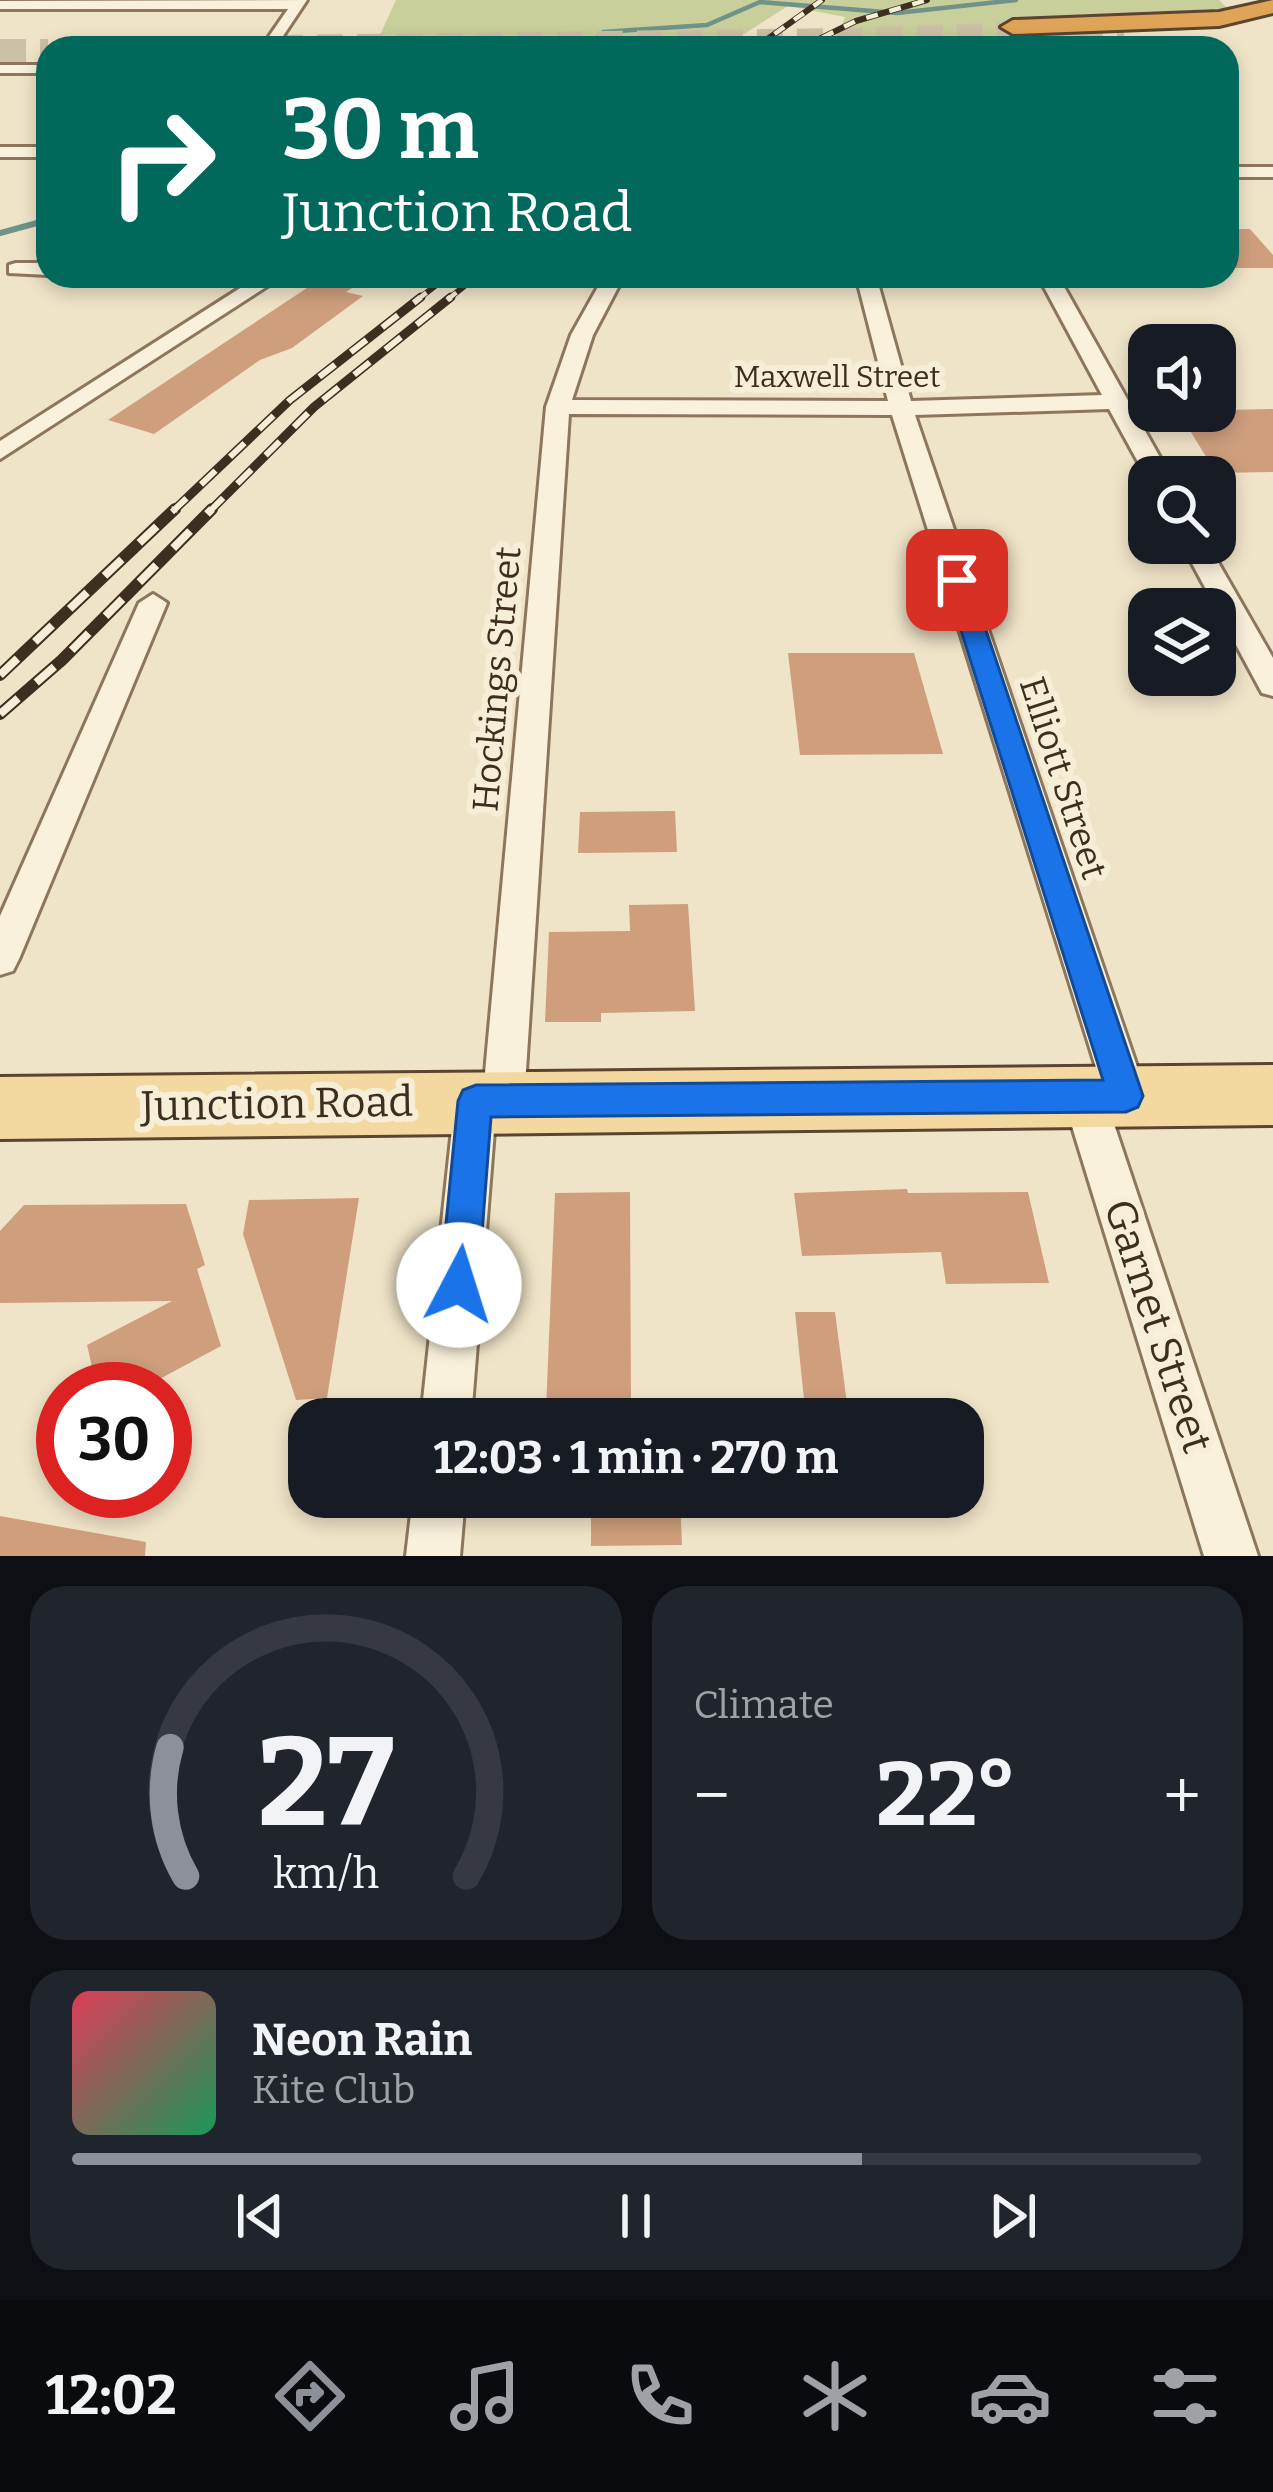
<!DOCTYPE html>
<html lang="en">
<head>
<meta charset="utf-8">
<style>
  :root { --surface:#171b24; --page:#20242c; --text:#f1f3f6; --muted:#9ea1a6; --line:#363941; --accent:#8c9099 }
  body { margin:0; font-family:Bitter,serif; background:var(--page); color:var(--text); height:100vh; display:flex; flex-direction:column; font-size:45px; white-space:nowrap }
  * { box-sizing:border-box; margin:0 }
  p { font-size:39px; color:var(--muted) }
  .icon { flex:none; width:66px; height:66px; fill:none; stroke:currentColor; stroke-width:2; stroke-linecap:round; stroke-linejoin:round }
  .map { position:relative; height:1556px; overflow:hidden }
  .side { display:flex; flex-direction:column; gap:30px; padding:30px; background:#0d0f14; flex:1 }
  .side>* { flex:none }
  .guide { position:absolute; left:36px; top:36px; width:1203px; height:252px; border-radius:36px; box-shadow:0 6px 18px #0003; background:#00695c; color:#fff; overflow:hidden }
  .fabs { position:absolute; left:1128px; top:324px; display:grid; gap:24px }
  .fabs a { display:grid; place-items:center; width:108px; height:108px; border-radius:24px; background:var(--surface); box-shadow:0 6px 18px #0003; font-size:60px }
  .speed { position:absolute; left:36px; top:1362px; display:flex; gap:24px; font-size:60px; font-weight:700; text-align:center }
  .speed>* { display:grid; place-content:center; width:156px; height:156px; border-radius:50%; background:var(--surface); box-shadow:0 6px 18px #0003; line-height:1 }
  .speed .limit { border:18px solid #d22; background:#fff; color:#111 }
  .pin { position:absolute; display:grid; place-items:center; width:102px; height:102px; color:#fff; margin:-51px; border-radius:24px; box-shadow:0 6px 18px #0006 }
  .me { position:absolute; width:132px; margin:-66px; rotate:5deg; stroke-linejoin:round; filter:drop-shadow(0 0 9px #0008) }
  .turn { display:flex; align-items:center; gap:42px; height:252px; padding:0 48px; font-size:54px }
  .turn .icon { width:156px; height:156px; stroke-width:2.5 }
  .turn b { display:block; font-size:84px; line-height:102px }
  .big { font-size:90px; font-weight:700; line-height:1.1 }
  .side .tile { flex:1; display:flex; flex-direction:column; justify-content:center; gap:18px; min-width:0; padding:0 42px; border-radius:36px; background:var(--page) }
  .side .dial { align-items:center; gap:0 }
  .dial svg { height:312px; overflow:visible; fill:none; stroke:var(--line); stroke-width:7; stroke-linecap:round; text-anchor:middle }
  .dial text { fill:var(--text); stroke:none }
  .song { display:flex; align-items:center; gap:36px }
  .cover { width:144px; height:144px; border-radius:18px; background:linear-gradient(135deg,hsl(350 70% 55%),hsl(150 70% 35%)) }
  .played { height:12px; border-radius:6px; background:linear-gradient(90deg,var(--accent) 70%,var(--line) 70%) }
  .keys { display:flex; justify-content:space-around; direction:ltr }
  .heat { display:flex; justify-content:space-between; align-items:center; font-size:66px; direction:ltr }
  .side .tiles { flex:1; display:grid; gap:30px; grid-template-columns:1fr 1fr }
  .tile:last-child { grid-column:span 2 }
  .trip { position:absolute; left:288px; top:1398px; width:696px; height:120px; border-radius:36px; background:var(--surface); box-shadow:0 6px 18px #0003; font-weight:700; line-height:120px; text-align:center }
  .menu { display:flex; height:192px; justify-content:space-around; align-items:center; background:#090b0e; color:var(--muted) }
  .menu .icon { width:84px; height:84px }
  .menu .selected { color:var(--accent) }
  .menu b { font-size:54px; color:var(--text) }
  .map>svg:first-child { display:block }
  .green { fill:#c9cf9b }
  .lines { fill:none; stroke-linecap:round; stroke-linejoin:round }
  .stream-far1 { stroke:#6f938a; stroke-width:4.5 }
  .stream { stroke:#6f938a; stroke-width:6 }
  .building { fill:#cf9f7d }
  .motorway-tunnel { stroke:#ccc0a6; stroke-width:26; stroke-dasharray:26 14; stroke-linecap:butt }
  .minor-casing { stroke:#8d765c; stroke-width:6 }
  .primary-casing { stroke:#5b4430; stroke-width:6 }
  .motorway-casing { stroke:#5b4430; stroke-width:6 }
  .minor { fill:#faf1dc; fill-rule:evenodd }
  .primary { fill:#f3d9a0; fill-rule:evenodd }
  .motorway { fill:#e0a458; fill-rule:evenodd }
  .rail-far2-casing { stroke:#3d2e20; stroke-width:6 }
  .rail-far1-casing { stroke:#3d2e20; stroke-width:9 }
  .rail-casing { stroke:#3d2e20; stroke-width:12 }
  .rail-far2 { stroke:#f7eed8; stroke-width:4.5; stroke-dasharray:12; stroke-linecap:butt }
  .rail-far1 { stroke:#f7eed8; stroke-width:6; stroke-dasharray:20; stroke-linecap:butt }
  .rail { stroke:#f7eed8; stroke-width:8; stroke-dasharray:24; stroke-linecap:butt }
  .route { fill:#1a73e8; stroke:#114b97; stroke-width:3 }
  .labels { text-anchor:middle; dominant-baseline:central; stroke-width:12; stroke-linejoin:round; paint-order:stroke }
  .far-street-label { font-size:30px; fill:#3d2e20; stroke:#f7eed8 }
  .street-label { font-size:36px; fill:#3d2e20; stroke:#f7eed8 }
  .near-street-label { font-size:42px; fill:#3d2e20; stroke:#f7eed8 }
</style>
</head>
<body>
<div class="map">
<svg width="1273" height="1556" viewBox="0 0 1273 1556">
  <rect width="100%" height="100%" fill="#f0e4c8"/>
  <polygon class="green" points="396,0 1219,0 1227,8 1002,23 1019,35 1073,32 1101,48 815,48 838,34 845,17 788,6 722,48 374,48"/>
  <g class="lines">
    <polyline class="stream-far1" points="587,48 603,32 707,25 760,2 897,13 1016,0"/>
    <polyline class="stream" points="0,233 48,220"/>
  </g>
  <g class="building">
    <polygon points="1227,229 1250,229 1273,255 1273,268 1227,268"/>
    <polygon points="325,276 370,276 346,292 363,296 292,348 260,360 154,434 108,420"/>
    <polygon points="1273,409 1273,472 1216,473 1178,411"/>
    <polygon points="788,653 914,653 943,754 800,755"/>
    <polygon points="675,811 677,852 578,853 580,812"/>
    <polygon points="688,904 695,1011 601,1013 601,1022 545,1022 549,932 630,931 629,905"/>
    <polygon points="907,1189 908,1193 1028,1192 1049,1283 946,1284 941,1252 802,1256 794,1193"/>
    <polygon points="630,1192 631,1408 546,1409 555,1193"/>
    <polygon points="359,1198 327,1398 296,1400 243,1234 249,1200"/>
    <polygon points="186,1204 205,1265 197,1269 221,1346 141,1389 97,1389 87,1345 172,1301 0,1303 0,1231 24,1205"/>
    <polygon points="795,1312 835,1312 849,1419 806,1419"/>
    <polygon points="591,1497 680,1497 682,1545 591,1546"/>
    <polygon points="0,1516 146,1542 145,1556 0,1556"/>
  </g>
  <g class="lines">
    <g class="motorway-tunnel">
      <polyline points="277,48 850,41 1124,31"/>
      <polyline points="0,52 48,52"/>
    </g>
    <g class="minor-casing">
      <g id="minor">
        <polygon points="307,0 275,48 261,48 288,9 0,9 0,1"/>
        <rect x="0" y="65" width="48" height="8"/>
        <rect x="0" y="147" width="48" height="10"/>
        <rect x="1227" y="167" width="46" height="10"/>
        <polygon points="16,263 48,263 48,275 9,273 9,265"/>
        <polygon points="259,276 283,276 0,459 0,441"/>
        <polygon points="604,276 624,276 593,335 572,400 888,401 856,276 876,276 911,401 1102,395 1038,276 1058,276 1171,477 1149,477 1149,482 1109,409 915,415 1147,1096 1141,1110 1126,1116 1111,1110 1105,1096 892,415 569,414 524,1101 518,1115 503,1121 495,1118 471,1419 421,1419 455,1101 461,1087 476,1081 484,1084 546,407 571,335"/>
        <polygon points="1181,543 1207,543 1273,658 1273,696 1262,693"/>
        <polygon points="153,594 167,603 19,959 13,971 0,975 0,916 139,603"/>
        <polygon points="1084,1077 1099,1083 1105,1097 1258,1556 1204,1556 1063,1097 1069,1083"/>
        <polygon points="413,1497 465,1497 460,1556 406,1556"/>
      </g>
    </g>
    <g class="primary-casing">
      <polygon id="primary" points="1273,1065 1273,1125 0,1139 0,1077"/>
    </g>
    <g class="motorway-casing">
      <polygon id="motorway" points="1273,0 1273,13 1219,26 1013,34 1001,27 1013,20 1219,12"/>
    </g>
    <use href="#minor" class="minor"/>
    <use href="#primary" class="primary"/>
    <use href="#motorway" class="motorway"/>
    <g class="rail-far2-casing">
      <g id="rail-far2">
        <polyline points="755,48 822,0"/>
        <polyline points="801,48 856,21 927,0"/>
        <polyline points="417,300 448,276"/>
        <polyline points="447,300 477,276"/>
      </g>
    </g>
    <g class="rail-far1-casing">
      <g id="rail-far1">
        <polyline points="172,512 290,400 421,297"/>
        <polyline points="209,512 314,407 451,297"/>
      </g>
    </g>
    <g class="rail-casing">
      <g id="rail">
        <polyline points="0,675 175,509"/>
        <polyline points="0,714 62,660 212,509"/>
      </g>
    </g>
    <use href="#rail-far2" class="rail-far2"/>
    <use href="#rail-far1" class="rail-far1"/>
    <use href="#rail" class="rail"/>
  </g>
  <polygon class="route" points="957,572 969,580 1143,1096 1138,1107 1126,1112 491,1117 478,1285 472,1298 459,1304 445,1298 440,1285 458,1101 463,1090 476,1085 1103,1080 945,580"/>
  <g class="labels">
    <g class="far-street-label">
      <text x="837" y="377">Maxwell Street</text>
    </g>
    <g class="street-label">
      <text transform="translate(497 679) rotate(-85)">Hockings Street</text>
      <text transform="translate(1063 778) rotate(72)">Elliott Street</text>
    </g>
    <g class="near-street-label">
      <text transform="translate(277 1104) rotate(-1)">Junction Road</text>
      <text transform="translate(1158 1326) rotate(72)">Garnet Street</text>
    </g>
  </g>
</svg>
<div class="fabs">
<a><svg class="icon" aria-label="sound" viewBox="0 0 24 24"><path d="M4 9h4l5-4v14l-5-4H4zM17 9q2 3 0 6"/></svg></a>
<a><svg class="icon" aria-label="search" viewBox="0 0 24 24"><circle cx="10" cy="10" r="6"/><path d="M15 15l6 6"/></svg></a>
<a><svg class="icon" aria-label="layers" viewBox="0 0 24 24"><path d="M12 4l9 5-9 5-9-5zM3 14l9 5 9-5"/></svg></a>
</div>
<div class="speed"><div class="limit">30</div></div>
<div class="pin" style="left:957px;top:580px;background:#d93025"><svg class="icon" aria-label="arrive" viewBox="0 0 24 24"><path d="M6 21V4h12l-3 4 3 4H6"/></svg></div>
<svg class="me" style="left:459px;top:1285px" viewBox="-20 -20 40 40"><circle r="19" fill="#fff"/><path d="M0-13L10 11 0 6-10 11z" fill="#1a73e8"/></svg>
<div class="trip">12:03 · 1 min · 270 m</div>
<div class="guide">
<div class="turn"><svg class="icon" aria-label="right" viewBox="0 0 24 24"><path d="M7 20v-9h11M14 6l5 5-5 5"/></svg><div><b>30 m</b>Junction Road</div></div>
</div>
</div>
<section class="side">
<div class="tiles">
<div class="tile dial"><svg viewBox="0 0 100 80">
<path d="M14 69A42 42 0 1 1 86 69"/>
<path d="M14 69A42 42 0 0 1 10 36" stroke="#8c9099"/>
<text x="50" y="56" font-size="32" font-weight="700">27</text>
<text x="50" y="72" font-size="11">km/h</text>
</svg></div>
<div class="tile"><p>Climate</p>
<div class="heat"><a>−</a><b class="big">22°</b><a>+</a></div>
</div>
<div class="tile">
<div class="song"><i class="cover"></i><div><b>Neon Rain</b><p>Kite Club</p></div></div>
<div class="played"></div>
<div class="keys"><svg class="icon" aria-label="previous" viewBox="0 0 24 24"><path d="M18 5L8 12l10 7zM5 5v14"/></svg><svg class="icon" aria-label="pause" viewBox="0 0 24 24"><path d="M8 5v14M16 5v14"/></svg><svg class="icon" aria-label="next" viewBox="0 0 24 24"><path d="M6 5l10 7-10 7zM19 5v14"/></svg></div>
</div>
</div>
</section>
<nav class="menu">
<b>12:02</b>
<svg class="icon selected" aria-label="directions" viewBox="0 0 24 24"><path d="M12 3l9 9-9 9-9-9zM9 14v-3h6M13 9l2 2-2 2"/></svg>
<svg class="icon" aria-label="music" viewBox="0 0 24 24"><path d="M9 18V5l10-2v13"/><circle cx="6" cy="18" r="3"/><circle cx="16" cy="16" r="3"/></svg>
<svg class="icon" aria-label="phone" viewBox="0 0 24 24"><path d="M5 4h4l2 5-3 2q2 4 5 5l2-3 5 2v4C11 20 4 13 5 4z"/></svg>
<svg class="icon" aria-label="climate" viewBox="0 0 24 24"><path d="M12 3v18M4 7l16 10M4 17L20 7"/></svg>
<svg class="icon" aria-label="car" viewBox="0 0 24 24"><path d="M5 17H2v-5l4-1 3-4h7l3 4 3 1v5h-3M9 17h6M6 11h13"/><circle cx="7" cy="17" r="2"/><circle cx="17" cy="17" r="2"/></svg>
<svg class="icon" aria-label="filters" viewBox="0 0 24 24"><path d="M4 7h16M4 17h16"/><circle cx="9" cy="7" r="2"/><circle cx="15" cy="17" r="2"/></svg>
</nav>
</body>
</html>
